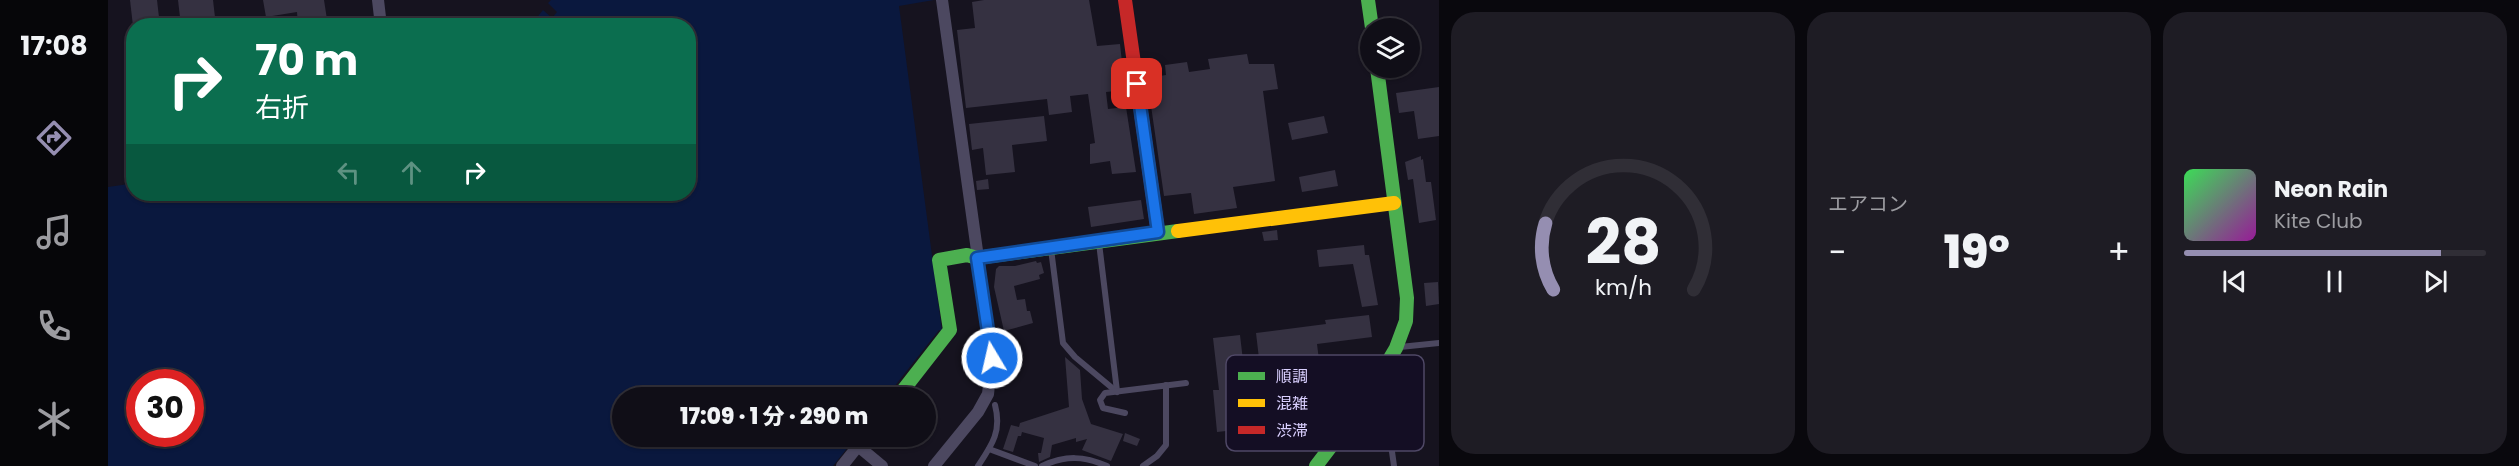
<!DOCTYPE html>
<html lang="ja">
<head>
<meta charset="utf-8">
<style>
  :root { --surface:#100e17; --page:#1e1c24; --text:#f1f3f6; --muted:#9c9ca1; --line:#302e36; --accent:#958eb1 }
  body { margin:0; font-family:Poppins,"Noto Sans JP",sans-serif; background:var(--page); color:var(--text); height:100vh; display:flex; flex-direction:column; font-size:22px; white-space:nowrap }
  * { box-sizing:border-box; margin:0 }
  p { font-size:20px; color:var(--muted) }
  .icon { flex:none; width:33px; height:33px; fill:none; stroke:currentColor; stroke-width:2; stroke-linecap:round; stroke-linejoin:round }
  .map { position:relative; flex:1; overflow:hidden }
  .side { display:flex; flex-direction:column; gap:12px; padding:12px; background:#09080d; width:1080px }
  .side>* { flex:none }
  .banner { position:absolute; left:18px; top:18px; width:570px; height:183px; border-radius:24px; box-shadow:0 2px 4px #0004,0 0 0 2px var(--line); background:#0b6e4f; color:#fff; overflow:hidden }
  .tools { position:absolute; left:1252px; top:18px; display:grid; gap:12px }
  .tools a { display:grid; place-items:center; width:60px; height:60px; border-radius:50%; background:var(--surface); box-shadow:0 2px 4px #0004,0 0 0 2px var(--line); font-size:30px }
  .speed { position:absolute; left:18px; top:369px; display:flex; gap:12px; font-size:30px; font-weight:700; text-align:center }
  .speed>* { display:grid; place-content:center; width:78px; height:78px; border-radius:50%; background:var(--surface); box-shadow:0 2px 4px #0004,0 0 0 2px var(--line); line-height:1 }
  .speed .limit { border:9px solid #d22; background:#fff; color:#111 }
  .pin { position:absolute; display:grid; place-items:center; width:51px; height:51px; color:#fff; margin:-26px; border-radius:12px; box-shadow:0 3px 9px #0006 }
  .me { position:absolute; width:66px; margin:-33px; rotate:351deg; stroke-linejoin:round; filter:drop-shadow(0 0 4px #0008) }
  .turn { display:flex; align-items:center; gap:21px; height:126px; padding:0 30px; font-size:27px }
  .turn .icon { width:78px; height:78px; stroke-width:2.5 }
  .turn b { display:block; font-size:42px; line-height:51px }
  .lanes { display:flex; align-items:center; height:57px; padding:0 30px; background:#0003; justify-content:center; gap:30px; direction:ltr }
  .lanes .off { opacity:.35 }
  .big { font-size:45px; font-weight:800; line-height:1.1 }
  .side .card { flex:1; display:flex; flex-direction:column; justify-content:center; gap:9px; min-width:0; padding:0 21px; border-radius:24px; background:var(--page) }
  .side .dial { align-items:center; gap:0 }
  .dial svg { height:156px; overflow:visible; fill:none; stroke:var(--line); stroke-width:7; stroke-linecap:round; text-anchor:middle }
  .dial text { fill:var(--text); stroke:none }
  .song { display:flex; align-items:center; gap:18px }
  .cover { width:72px; height:72px; border-radius:9px; background:linear-gradient(135deg,hsl(130 70% 55%),hsl(300 70% 35%)) }
  .played { height:6px; border-radius:3px; background:linear-gradient(90deg,var(--accent) 85%,var(--line) 85%) }
  .keys { display:flex; justify-content:space-around; direction:ltr }
  .heat { display:flex; justify-content:space-between; align-items:center; font-size:33px; direction:ltr }
  .side .tiles { flex:1; display:grid; gap:12px; grid-template-columns:repeat(3,1fr) }
  .trip { position:absolute; left:504px; top:387px; width:324px; height:60px; border-radius:30px; background:var(--surface); box-shadow:0 2px 4px #0004,0 0 0 2px var(--line); font-weight:800; line-height:60px; text-align:center }
  main { display:flex; flex:1; min-height:0 }
  .dock { display:flex; flex-direction:column; width:108px; justify-content:space-around; align-items:center; background:#060609; color:var(--muted) }
  .dock .icon { width:42px; height:42px }
  .dock .active { color:var(--accent) }
  .dock b { font-size:27px; color:var(--text) }
  .map>svg:first-child { display:block }
  .water { fill:#0a183e; fill-rule:evenodd }
  .building { fill:#353141 }
  .lines { fill:none; stroke-linecap:round; stroke-linejoin:round }
  .lane { stroke:#4c4860; stroke-width:6 }
  .street { stroke:#4c4860; stroke-width:12 }
  .fast { stroke:#4caf50; stroke-width:14 }
  .slow { stroke:#ffc107; stroke-width:14 }
  .jam { stroke:#c62828; stroke-width:14 }
  .route-casing { stroke:#114b97; stroke-width:15 }
  .route { stroke:#1a73e8; stroke-width:10 }
  .key { fill:#140e24; stroke:#4f4866; stroke-width:1.5 }
  .key-label { font-size:16px; fill:#dad0ff }
</style>
</head>
<body>
<main>
<nav class="dock">
<b>17:08</b>
<svg class="icon active" aria-label="directions" viewBox="0 0 24 24"><path d="M12 3l9 9-9 9-9-9zM9 14v-3h6M13 9l2 2-2 2"/></svg>
<svg class="icon" aria-label="music" viewBox="0 0 24 24"><path d="M9 18V5l10-2v13"/><circle cx="6" cy="18" r="3"/><circle cx="16" cy="16" r="3"/></svg>
<svg class="icon" aria-label="phone" viewBox="0 0 24 24"><path d="M5 4h4l2 5-3 2q2 4 5 5l2-3 5 2v4C11 20 4 13 5 4z"/></svg>
<svg class="icon" aria-label="climate" viewBox="0 0 24 24"><path d="M12 3v18M4 7l16 10M4 17L20 7"/></svg>
</nav>
<div class="map">
<svg width="1331" height="466" viewBox="0 0 1331 466">
  <rect width="100%" height="100%" fill="#16131f"/>
  <path class="water" d="M443,0H826L791,6L834,331L831,330L778,397L514,398V436L748,437L725,466H0V187L21,184L23,196L37,194H580V26L423,25L435,10L444,18L449,12L440,3ZM32,382H82V434H32Z"/>
  <g class="building">
    <polygon points="22,0 49,0 52,26 25,26"/>
    <polygon points="70,0 105,0 108,26 73,26"/>
    <polygon points="155,0 216,0 220,26 190,26 189,12 158,17"/>
    <polygon points="876,0 981,0 989,46 1012,44 1017,90 998,92 1000,109 1018,107 1028,172 1004,174 1002,161 982,164 982,144 987,143 980,94 962,96 964,112 941,115 939,99 858,108 849,30 867,28 864,2"/>
    <polygon points="1139,54 1141,64 1166,64 1170,89 1155,91 1167,181 1125,187 1129,208 1086,214 1083,193 1056,196 1039,78 1058,75 1057,65 1079,62 1081,72 1102,69 1100,59"/>
    <polygon points="1331,87 1331,136 1310,139 1306,111 1291,113 1288,93"/>
    <polygon points="936,116 939,141 904,145 907,172 878,175 875,148 864,150 861,124"/>
    <polygon points="1216,116 1220,133 1184,140 1180,123"/>
    <polygon points="1313,156 1313,160 1315,159 1318,182 1323,182 1328,220 1311,223 1305,179 1300,180 1297,162"/>
    <polygon points="1227,170 1230,186 1194,192 1191,177"/>
    <polygon points="880,179 881,189 869,190 868,181"/>
    <polygon points="1033,200 1036,219 983,227 980,207"/>
    <polygon points="1169,230 1170,240 1156,241 1154,232"/>
    <polygon points="1256,245 1257,255 1261,255 1270,305 1254,307 1245,264 1211,267 1209,250"/>
    <polygon points="928,261 929,263 933,262 936,273 931,275 932,279 906,286 909,300 917,299 919,311 922,311 925,323 896,331 886,287 888,269 891,266 907,266"/>
    <polygon points="1330,282 1331,304 1318,306 1316,283"/>
    <polygon points="1261,315 1264,337 1209,344 1212,368 1204,369 1209,421 1109,432 1105,390 1111,390 1105,338 1132,335 1138,386 1154,384 1148,333 1218,324 1217,320"/>
    <polygon points="957,357 972,370 974,399 983,424 1015,434 1003,461 974,450 979,439 968,442 968,438 944,445 942,457 931,462 930,453 933,453 936,438 914,432 913,436 910,436 905,452 895,449 903,425 911,427 912,423 961,407"/>
    <polygon points="1017,433 1032,439 1029,446 1015,441"/>
  </g>
  <g class="lines">
    <g class="lane">
      <polyline points="991,243 1009,391"/>
      <polyline points="943,249 955,343 967,357 1009,392"/>
      <polyline points="1292,347 1331,343"/>
      <polyline points="1274,380 1286,466"/>
      <polyline points="1017,413 995,408 992,400 997,393 1078,383"/>
      <polyline points="881,449 927,466"/>
      <path d="M870,466C884,445 894,431 887,405"/>
      <path d="M934,466C958,455 976,456 999,466"/>
      <polyline points="1035,466 1049,456 1058,445 1058,385"/>
    </g>
    <g class="street">
      <polyline points="270,0 273,26"/>
      <polyline points="750,446 774,466"/>
      <polyline points="734,466 758,436"/>
      <polyline points="826,466 870,412 880,394 884,358 834,0"/>
    </g>
    <g class="fast">
      <polyline points="1260,0 1264,28"/>
      <polyline points="789,398 842,330 831,260 859,255 869,258 1070,231"/>
      <polyline points="1208,466 1253,407 1288,348 1298,321 1299,298 1269,68"/>
    </g>
    <polyline class="slow" points="1070,231 1286,203"/>
    <polyline class="jam" points="1017,0 1050,232"/>
  </g>
  <g class="lines">
    <g class="route-casing">
      <polyline id="route" points="884,358 869,258 1050,232 1029,84"/>
    </g>
    <use href="#route" class="route"/>
  </g>
  <rect x="1118" y="355" width="198" height="96" rx="9" class="key"/>
  <rect x="1130" y="372" width="27" height="8" fill="#4caf50"/>
  <rect x="1130" y="399" width="27" height="8" fill="#ffc107"/>
  <rect x="1130" y="426" width="27" height="8" fill="#c62828"/>
  <g class="key-label">
    <text x="1168" y="382">順調</text>
    <text x="1168" y="409">混雑</text>
    <text x="1168" y="436">渋滞</text>
  </g>
</svg>
<div class="tools">
<a><svg class="icon" aria-label="layers" viewBox="0 0 24 24"><path d="M12 4l9 5-9 5-9-5zM3 14l9 5 9-5"/></svg></a>
</div>
<div class="speed"><div class="limit">30</div></div>
<div class="pin" style="left:1029px;top:84px;background:#d93025"><svg class="icon" aria-label="arrive" viewBox="0 0 24 24"><path d="M6 21V4h12l-3 4 3 4H6"/></svg></div>
<svg class="me" style="left:884px;top:358px" viewBox="-20 -20 40 40"><circle r="17" fill="#1a73e8" stroke="#fff" stroke-width="3"/><path d="M0-11L8 9 0 5-8 9z" fill="#fff"/></svg>
<div class="trip">17:09 · 1 分 · 290 m</div>
<div class="banner">
<div class="turn"><svg class="icon" aria-label="right" viewBox="0 0 24 24"><path d="M7 20v-9h11M14 6l5 5-5 5"/></svg><div><b>70 m</b>右折</div></div>
<div class="lanes"><svg class="icon off" aria-label="left" viewBox="0 0 24 24"><path d="M17 20v-9H6M10 6l-5 5 5 5"/></svg><svg class="icon off" aria-label="ahead" viewBox="0 0 24 24"><path d="M12 20V5M6 11l6-6 6 6"/></svg><svg class="icon" aria-label="right" viewBox="0 0 24 24"><path d="M7 20v-9h11M14 6l5 5-5 5"/></svg></div>
</div>
</div>
<section class="side">
<div class="tiles">
<div class="card dial"><svg viewBox="0 0 100 80">
<path d="M14 69A42 42 0 1 1 86 69"/>
<path d="M14 69A42 42 0 0 1 10 35" stroke="#958eb1"/>
<text x="50" y="56" font-size="32" font-weight="700">28</text>
<text x="50" y="72" font-size="11">km/h</text>
</svg></div>
<div class="card"><p>エアコン</p>
<div class="heat"><a>−</a><b class="big">19°</b><a>+</a></div>
</div>
<div class="card">
<div class="song"><i class="cover"></i><div><b>Neon Rain</b><p>Kite Club</p></div></div>
<div class="played"></div>
<div class="keys"><svg class="icon" aria-label="previous" viewBox="0 0 24 24"><path d="M18 5L8 12l10 7zM5 5v14"/></svg><svg class="icon" aria-label="pause" viewBox="0 0 24 24"><path d="M8 5v14M16 5v14"/></svg><svg class="icon" aria-label="next" viewBox="0 0 24 24"><path d="M6 5l10 7-10 7zM19 5v14"/></svg></div>
</div>
</div>
</section>
</main>
</body>
</html>
